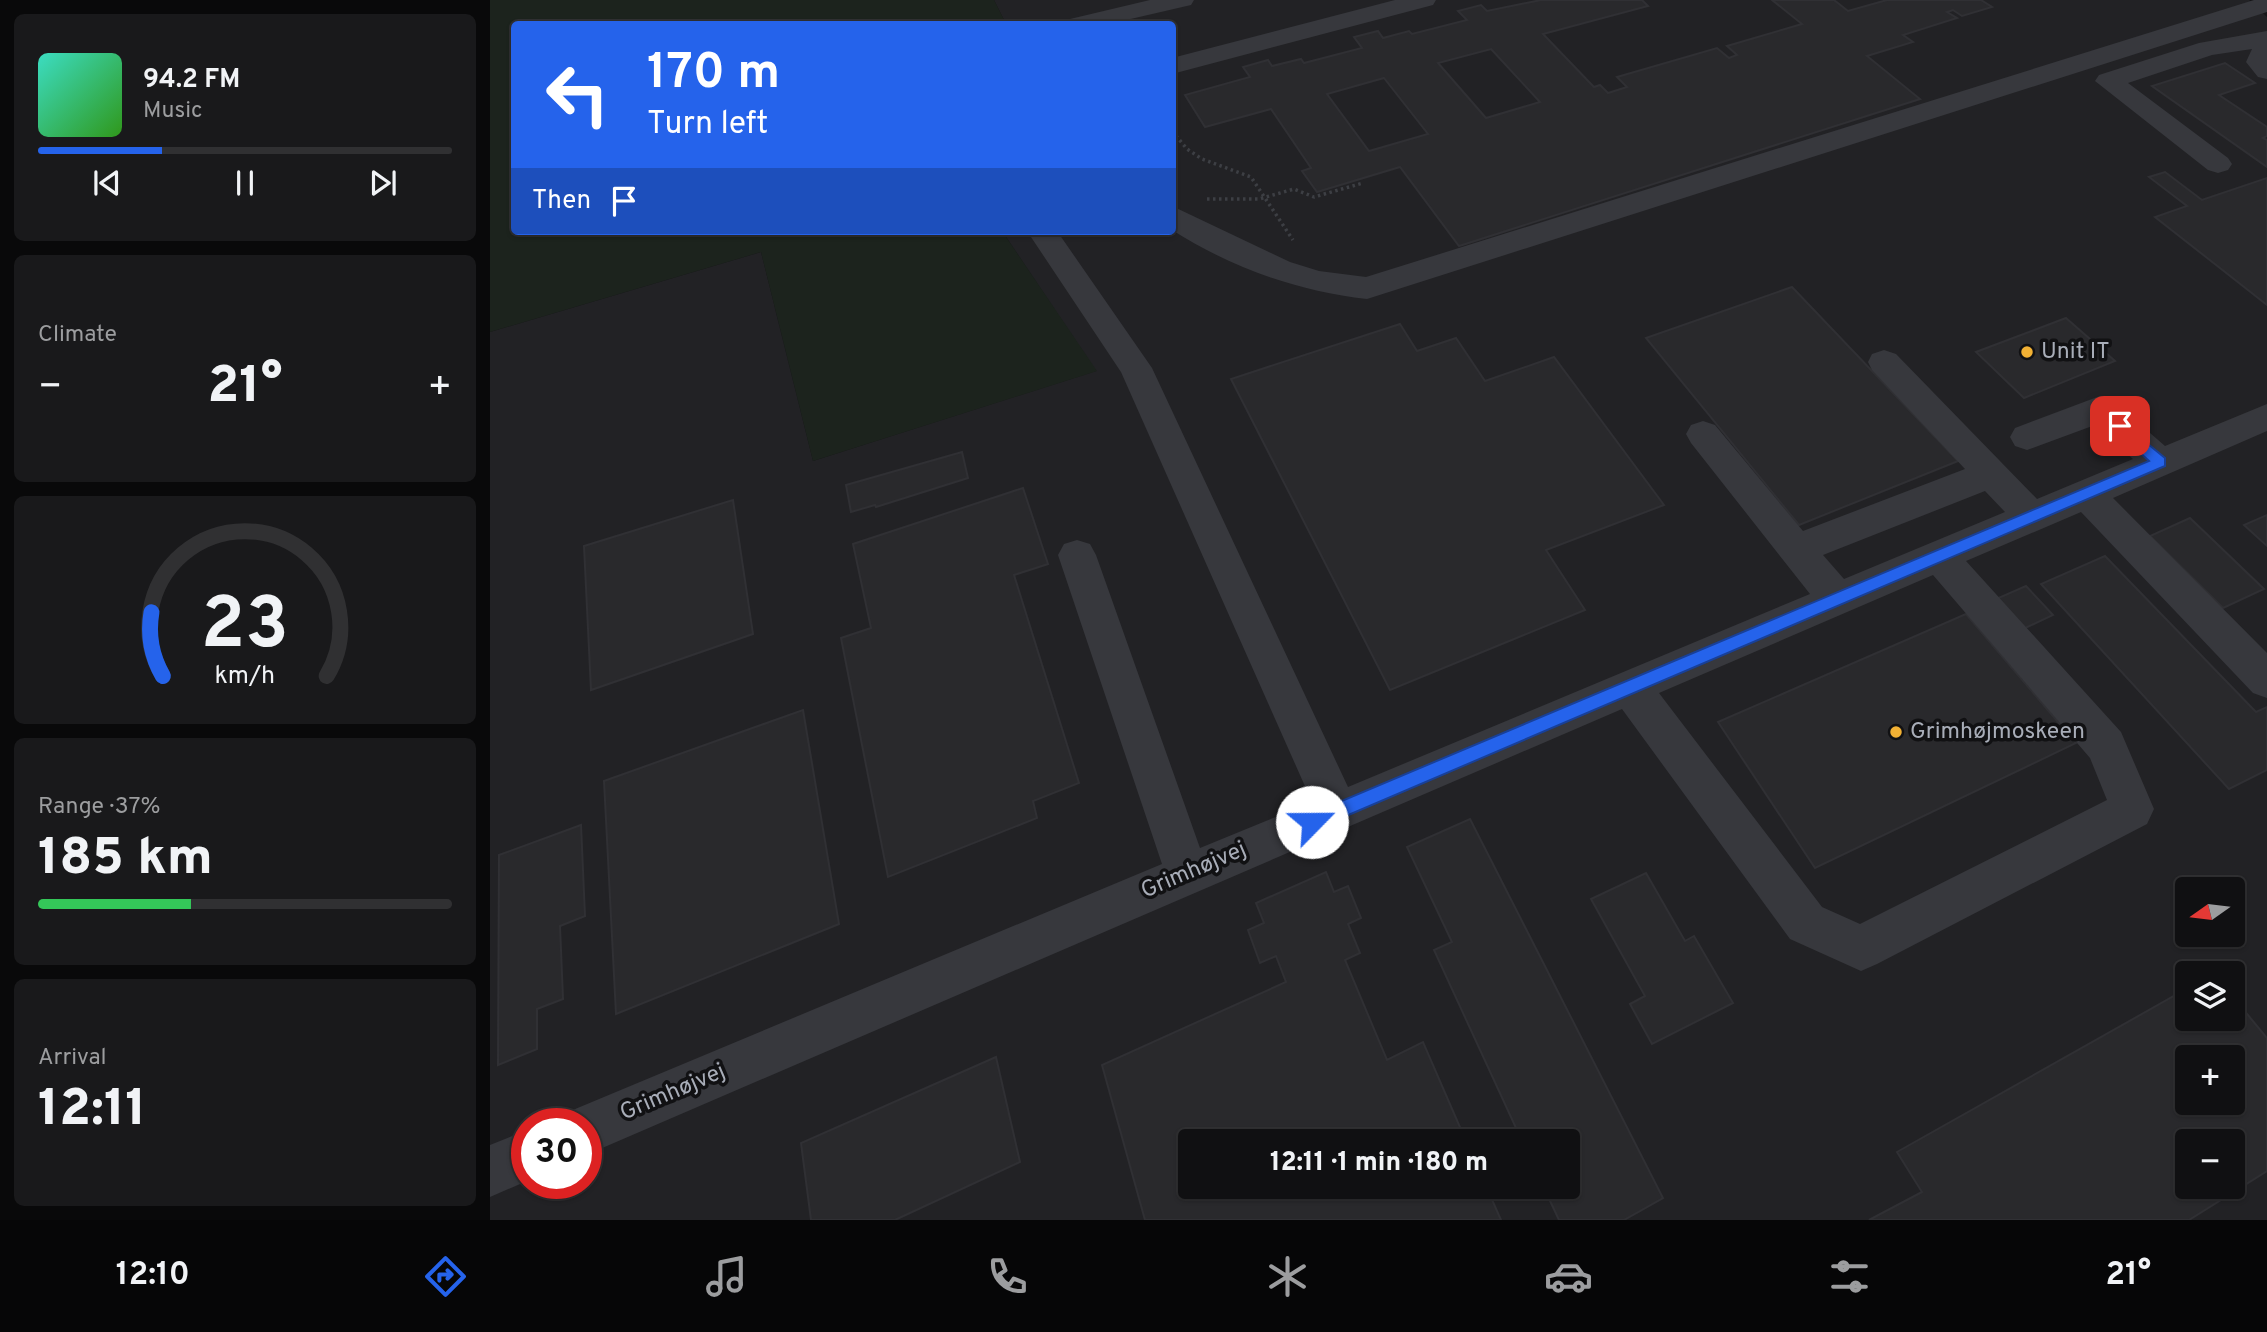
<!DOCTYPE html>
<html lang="en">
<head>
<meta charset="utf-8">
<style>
  :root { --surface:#101012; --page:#19191b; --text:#f1f3f6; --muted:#9c9d9f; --line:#303032; --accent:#2563eb }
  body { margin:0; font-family:Overpass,sans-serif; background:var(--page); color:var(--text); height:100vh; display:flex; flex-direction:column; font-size:26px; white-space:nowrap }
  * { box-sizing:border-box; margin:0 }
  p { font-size:23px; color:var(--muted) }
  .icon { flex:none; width:38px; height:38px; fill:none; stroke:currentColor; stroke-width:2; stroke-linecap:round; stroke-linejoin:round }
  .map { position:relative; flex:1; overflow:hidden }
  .details { display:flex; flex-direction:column; gap:14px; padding:14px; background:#09090a; width:490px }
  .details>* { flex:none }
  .top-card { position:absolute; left:21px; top:21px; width:665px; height:214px; border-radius:7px; box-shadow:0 2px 5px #0004,0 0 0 2px var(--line); background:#2563eb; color:#fff; overflow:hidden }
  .needle { width:46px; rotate:256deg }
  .fabs { position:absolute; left:1685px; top:877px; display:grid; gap:14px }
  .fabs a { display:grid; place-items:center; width:70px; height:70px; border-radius:7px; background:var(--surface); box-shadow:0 2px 5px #0004,0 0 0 2px var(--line); font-size:35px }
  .speed { position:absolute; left:21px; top:1108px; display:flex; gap:14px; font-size:35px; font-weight:700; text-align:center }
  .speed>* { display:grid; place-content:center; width:91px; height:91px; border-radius:50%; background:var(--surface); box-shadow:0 2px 5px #0004,0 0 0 2px var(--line); line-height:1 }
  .speed .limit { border:10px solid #d22; background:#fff; color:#111 }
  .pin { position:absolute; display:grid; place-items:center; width:60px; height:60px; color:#fff; margin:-30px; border-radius:14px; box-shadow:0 4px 10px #0006 }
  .me { position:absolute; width:77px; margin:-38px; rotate:67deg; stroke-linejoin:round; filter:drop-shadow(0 0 5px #0008) }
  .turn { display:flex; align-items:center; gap:24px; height:147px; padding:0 21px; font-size:32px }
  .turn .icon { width:91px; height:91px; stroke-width:2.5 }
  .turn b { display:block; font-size:49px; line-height:60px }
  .then { display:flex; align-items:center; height:66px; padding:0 21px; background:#0003; gap:14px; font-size:26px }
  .big { font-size:52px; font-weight:800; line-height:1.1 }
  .details .tile { flex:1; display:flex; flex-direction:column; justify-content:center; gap:10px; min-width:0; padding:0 24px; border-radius:10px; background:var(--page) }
  .details .dial { align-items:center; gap:0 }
  .dial svg { height:182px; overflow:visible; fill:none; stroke:var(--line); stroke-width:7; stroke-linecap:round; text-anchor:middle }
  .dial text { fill:var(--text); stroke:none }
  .song { display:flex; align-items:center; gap:21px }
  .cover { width:84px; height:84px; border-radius:10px; background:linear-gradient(135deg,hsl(170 70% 55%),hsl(110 70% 35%)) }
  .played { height:7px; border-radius:4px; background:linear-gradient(90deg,var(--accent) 30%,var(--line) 30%) }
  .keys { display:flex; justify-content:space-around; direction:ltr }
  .heat { display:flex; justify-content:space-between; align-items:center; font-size:38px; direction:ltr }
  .charge { height:10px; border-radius:5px; background:linear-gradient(90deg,#34c759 37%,var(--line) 0) }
  .trip { position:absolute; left:688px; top:1129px; width:402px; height:70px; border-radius:7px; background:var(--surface); box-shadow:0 2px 5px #0004,0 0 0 2px var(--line); font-weight:800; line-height:70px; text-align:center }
  .tabs { display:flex; height:112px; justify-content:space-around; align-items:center; background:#060607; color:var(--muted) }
  .tabs .icon { width:49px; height:49px }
  .tabs .active { color:var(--accent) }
  .tabs b { font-size:32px; color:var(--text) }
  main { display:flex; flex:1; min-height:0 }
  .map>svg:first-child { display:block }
  .built { fill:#222225; fill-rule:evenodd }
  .green { fill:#1c231d }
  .building { fill:#29292c; stroke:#303034; stroke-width:2; fill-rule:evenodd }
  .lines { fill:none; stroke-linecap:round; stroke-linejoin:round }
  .path { stroke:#3d3f44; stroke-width:3.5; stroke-dasharray:2.5 3.5; stroke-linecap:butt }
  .minor { fill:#37383d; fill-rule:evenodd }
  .route { fill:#2563eb; stroke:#184099; stroke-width:2 }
  .poi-dot { fill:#f2b134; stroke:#111113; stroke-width:2.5 }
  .labels { text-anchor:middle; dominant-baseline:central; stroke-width:7; stroke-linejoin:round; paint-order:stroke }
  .poi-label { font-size:23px; fill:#a8adb8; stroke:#111113; text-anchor:start }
  .street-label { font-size:23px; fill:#a8adb8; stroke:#111113 }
</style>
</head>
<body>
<main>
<section class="details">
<div class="tile">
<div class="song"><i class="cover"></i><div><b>94.2 FM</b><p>Music</p></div></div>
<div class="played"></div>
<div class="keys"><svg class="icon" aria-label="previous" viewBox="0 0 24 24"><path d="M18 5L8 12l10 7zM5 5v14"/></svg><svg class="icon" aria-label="pause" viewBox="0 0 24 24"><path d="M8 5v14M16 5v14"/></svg><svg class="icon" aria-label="next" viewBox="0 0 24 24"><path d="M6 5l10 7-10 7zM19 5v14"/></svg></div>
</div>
<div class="tile"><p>Climate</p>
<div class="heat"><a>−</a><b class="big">21°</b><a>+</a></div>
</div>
<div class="tile dial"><svg viewBox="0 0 100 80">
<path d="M14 69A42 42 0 1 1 86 69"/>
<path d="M14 69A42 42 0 0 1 9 41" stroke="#2563eb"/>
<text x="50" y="56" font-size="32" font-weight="700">23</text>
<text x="50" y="72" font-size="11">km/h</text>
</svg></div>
<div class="tile"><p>Range · 37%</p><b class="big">185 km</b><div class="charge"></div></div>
<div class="tile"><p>Arrival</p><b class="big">12:11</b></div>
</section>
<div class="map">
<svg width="1777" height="1220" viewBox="0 0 1777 1220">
  <rect width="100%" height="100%" fill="#161618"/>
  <path class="built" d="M504,0H1759L1777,17V1220H0V332L271,252L323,461L606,371L512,231H682V24H516ZM1698,889H1743V934H1698ZM1698,973H1743V1018H1698ZM1698,1057H1743V1102H1698ZM37,1124H96V1183H37ZM700,1141H1078V1186H700ZM1698,1141H1743V1186H1698Z"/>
  <polygon class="green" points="0,0 504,0 516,24 24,24 24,231 512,231 607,371 323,461 271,252 0,332"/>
  <g class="building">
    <path d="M1051,0H1152L1158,6L1053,34L1104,87L1110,85L1118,93L1137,87L1127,77L1227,48L1239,58L1247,55L1237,46L1312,24L1282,0H1344L1358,11L1397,0H1491L1502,7L1472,16L1463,10L1457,12L1467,18L1413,35L1423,42L1377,56L1430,99L969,246L910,167L827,192L812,171L821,168L781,109L715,127L695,95L760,77L753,67L778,60L782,66L811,59L814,63L872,48L864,37L888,31L893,38L919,31L922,34L977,20L968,11L991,5L997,11ZM1001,49L1050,102L996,118L948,63ZM894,78L938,134L879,151L837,94Z"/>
    <polygon points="1735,63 1765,83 1729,95 1777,127 1777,136 1773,138 1777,140 1777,167 1662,86"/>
    <polygon points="1675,172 1712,200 1777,178 1777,305 1665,217 1697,206 1659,177"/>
    <polygon points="1302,287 1468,461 1309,525 1156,338"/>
    <polygon points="1576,318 1625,361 1534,398 1486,352"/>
    <polygon points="910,324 927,351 966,338 995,381 1064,357 1174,505 1056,550 1095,610 900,690 741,379"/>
    <polygon points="472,452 478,478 386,507 385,505 361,512 356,485"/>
    <polygon points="533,488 558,564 524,575 589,783 543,801 547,818 398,877 351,638 381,628 363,544"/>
    <polygon points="243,500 263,634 101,690 94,546"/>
    <polygon points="1777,515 1777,546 1754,525"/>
    <polygon points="1700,518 1774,589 1733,608 1660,536"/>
    <polygon points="1615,556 1766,712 1777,707 1777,770 1739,789 1551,584"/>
    <polygon points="1536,586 1563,615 1533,629 1506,599"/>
    <polygon points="1476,614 1586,743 1325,868 1228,722"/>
    <polygon points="313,710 349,924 126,1014 114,781"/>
    <polygon points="980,819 1173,1198 1134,1220 1069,1220 1053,1186 1078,1186 1078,1141 1032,1141 944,950 962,942 917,847"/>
    <polygon points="91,825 95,916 70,926 73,999 47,1009 47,1049 8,1065 9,855"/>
    <polygon points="836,872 844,892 858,886 871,918 858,924 870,953 855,960 897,1060 933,1042 976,1141 700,1141 700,1186 996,1186 1011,1220 655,1220 612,1065 796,982 786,956 770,963 758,930 774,923 766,903"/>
    <polygon points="1156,873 1195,941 1204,936 1243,1003 1162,1044 1140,1004 1155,996 1101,899"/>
    <path d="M1698,988V1018H1743V997L1777,1038V1171L1699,1220H1379L1432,1192L1407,1152ZM1698,1057H1743V1102H1698ZM1698,1141H1743V1186H1698Z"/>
    <polygon points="506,1057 530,1162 405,1220 321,1220 311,1143"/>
  </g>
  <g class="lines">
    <g class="path">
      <polyline points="682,131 697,149 712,159 761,177 803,240"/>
      <polyline points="717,199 769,199 804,189 824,197 873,183"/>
    </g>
    <g class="minor">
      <polygon points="660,0 704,0 701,5 619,24 576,24 580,19"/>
      <polygon points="905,0 946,0 943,5 682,74 682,58"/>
      <path d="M1764,0H1777V12L877,299C807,291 742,268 682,230V206L800,262L829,271L876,277Z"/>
      <polygon points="1777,31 1777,79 1768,77 1756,62 1762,49 1722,55 1638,83 1738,158 1742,164 1738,170 1728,173 1718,170 1605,81 1609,75 1709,43"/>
      <path d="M537,231H567L662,368L858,787L1320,594L1201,443L1196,434L1201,425L1213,421L1225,425L1313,531L1475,469L1382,370L1378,362L1382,354L1394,350L1406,354L1547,499L1643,459L1605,425L1537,450L1525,446L1520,437L1525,428L1610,396L1622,400L1675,446L1777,404V431L1623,498L1777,653V698L1763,693L1591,512L1476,561L1631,732L1664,809L1657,824L1387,964L1371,971L1300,939L1132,709L96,1155V1124H74L78,1112L672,864L568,555L574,544L587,540L600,544L606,555L710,848L822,802L631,372ZM1495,491L1515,512L1354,579L1333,555ZM1443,575L1600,758L1617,800L1370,924L1332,907L1169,693Z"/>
      <polygon points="37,1130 37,1181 0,1197 0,1145"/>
    </g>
  </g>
  <polygon class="route" points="1630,421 1675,458 1675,466 828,828 822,830 816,828 813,822 816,816 1659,461 1625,430 1623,426"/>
  <g class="poi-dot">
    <circle cx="1537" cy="352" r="7"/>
    <circle cx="1406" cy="732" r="7"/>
  </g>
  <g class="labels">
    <g class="poi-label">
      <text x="1551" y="352">Unit IT</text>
      <text x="1420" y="732">Grimhøjmoskeen</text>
    </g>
    <g class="street-label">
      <text transform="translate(704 871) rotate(-23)">Grimhøjvej</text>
      <text transform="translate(183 1093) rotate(-23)">Grimhøjvej</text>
    </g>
  </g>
</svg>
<div class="fabs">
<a><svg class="needle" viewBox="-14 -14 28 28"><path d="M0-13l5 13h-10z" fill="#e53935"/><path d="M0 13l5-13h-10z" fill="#9c9d9f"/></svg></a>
<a><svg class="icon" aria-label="layers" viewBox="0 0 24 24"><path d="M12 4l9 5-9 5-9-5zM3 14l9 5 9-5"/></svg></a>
<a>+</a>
<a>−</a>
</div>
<div class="speed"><div class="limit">30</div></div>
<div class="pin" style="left:1630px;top:426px;background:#d93025"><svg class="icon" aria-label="arrive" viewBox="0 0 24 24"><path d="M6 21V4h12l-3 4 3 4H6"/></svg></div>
<svg class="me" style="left:822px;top:822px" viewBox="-20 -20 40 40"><circle r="19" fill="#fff"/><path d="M0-13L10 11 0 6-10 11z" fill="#2563eb"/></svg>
<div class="trip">12:11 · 1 min · 180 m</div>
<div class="top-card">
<div class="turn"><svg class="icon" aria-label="left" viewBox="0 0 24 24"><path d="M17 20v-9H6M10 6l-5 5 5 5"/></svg><div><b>170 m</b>Turn left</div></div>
<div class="then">Then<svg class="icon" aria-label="arrive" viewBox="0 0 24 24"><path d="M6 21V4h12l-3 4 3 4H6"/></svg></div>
</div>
</div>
</main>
<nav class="tabs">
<b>12:10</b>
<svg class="icon active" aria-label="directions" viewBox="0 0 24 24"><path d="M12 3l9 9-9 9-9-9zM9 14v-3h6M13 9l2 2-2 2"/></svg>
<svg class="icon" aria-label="music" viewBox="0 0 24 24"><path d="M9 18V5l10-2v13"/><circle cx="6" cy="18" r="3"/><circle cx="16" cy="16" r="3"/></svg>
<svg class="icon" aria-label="phone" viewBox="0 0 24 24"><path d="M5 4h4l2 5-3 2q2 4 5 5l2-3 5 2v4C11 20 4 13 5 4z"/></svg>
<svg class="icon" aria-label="climate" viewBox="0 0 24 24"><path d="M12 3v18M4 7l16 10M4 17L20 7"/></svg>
<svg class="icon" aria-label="car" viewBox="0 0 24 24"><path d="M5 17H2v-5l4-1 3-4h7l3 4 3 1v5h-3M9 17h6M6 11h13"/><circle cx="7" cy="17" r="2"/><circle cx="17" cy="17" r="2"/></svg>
<svg class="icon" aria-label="filters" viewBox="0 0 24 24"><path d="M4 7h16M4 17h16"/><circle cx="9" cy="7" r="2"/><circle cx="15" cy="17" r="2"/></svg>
<b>21°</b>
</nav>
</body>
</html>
